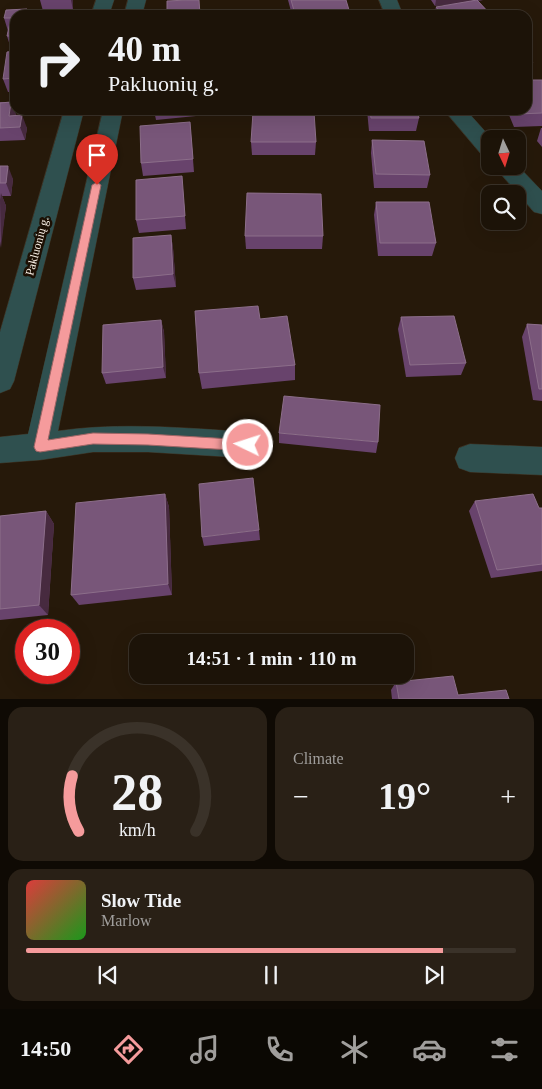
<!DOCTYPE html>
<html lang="en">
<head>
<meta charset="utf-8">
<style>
  :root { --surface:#1c1308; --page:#292016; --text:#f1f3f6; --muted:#a09e9c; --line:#3a3229; --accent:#f59b9c }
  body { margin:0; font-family:Georgia,serif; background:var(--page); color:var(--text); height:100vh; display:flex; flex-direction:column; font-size:19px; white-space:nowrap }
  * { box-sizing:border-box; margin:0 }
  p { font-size:16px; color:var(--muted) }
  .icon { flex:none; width:28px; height:28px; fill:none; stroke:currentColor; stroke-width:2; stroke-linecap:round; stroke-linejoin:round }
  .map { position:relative; height:699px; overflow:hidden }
  .panel { display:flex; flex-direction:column; gap:8px; padding:8px; background:#0f0a04; flex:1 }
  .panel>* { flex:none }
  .hud { position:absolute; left:10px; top:10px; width:522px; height:105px; border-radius:15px; box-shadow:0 5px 20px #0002,0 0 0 1px var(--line); background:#1c1308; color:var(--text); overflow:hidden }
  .needle { width:32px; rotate:176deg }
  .tools { position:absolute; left:481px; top:130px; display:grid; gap:10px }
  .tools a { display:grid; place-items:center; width:45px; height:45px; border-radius:10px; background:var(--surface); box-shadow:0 5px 20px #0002,0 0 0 1px var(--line); font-size:25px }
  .speed { position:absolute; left:15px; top:619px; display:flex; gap:10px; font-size:25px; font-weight:700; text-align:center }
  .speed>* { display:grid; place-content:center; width:65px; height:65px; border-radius:50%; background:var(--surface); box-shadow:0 5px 20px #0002,0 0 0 1px var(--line); line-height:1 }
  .speed .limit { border:8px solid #d22; background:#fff; color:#111 }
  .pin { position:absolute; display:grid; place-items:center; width:42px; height:42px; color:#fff; margin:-51px -21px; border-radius:50% 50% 50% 0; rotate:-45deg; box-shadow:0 0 5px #0007 }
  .pin .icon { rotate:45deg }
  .me { position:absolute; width:55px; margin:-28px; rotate:274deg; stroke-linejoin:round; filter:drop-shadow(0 0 4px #0008) }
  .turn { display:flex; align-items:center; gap:18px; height:105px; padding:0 15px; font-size:22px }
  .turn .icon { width:65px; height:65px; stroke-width:2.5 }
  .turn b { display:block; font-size:35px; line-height:42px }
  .big { font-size:38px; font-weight:700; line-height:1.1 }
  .panel .card { flex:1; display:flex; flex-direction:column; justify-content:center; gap:8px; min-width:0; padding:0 18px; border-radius:15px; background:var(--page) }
  .panel .dial { align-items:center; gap:0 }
  .dial svg { height:130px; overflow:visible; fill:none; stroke:var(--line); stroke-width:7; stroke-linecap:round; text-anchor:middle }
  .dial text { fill:var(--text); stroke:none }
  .song { display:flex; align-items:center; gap:15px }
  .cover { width:60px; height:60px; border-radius:8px; background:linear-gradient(135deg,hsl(0 70% 55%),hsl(120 70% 35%)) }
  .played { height:5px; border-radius:2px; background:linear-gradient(90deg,var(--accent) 85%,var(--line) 85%) }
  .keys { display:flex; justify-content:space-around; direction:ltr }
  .heat { display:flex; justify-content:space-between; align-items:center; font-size:28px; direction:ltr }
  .panel .tiles { flex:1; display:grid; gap:8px; grid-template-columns:1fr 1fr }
  .card:last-child { grid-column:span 2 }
  .trip { position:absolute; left:129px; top:634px; width:285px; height:50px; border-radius:15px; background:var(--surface); box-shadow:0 5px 20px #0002,0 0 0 1px var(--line); font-weight:700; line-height:50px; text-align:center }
  .menu { display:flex; height:80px; justify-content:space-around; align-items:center; background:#0b0803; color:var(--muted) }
  .menu .icon { width:35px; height:35px }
  .menu .on { color:var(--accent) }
  .menu b { font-size:22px; color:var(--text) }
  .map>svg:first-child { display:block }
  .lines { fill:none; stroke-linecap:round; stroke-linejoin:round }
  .street-casing { stroke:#3f3324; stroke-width:1 }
  .street { fill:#2f504f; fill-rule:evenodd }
  .wall { fill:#68436c }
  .shaded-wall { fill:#472a3f }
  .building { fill:#785679; stroke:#8c6e8a }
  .route { fill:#f59b9c; stroke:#9f6565 }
  .labels { text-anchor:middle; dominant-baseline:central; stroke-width:5; stroke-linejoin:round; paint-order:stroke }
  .street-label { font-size:12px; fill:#f9f0e6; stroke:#1c0f03 }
</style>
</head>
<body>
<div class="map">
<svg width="542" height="699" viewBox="0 0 542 699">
  <rect width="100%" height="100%" fill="#26190a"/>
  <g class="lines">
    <g class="street-casing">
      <g id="street">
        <polygon points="96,0 114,0 109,15 91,15"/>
        <polygon points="128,0 146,0 142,15 124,15"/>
        <polygon points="379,0 397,0 403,15 385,15"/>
        <polygon points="64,110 84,110 14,381 10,389 0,393 0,332"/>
        <path d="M103,110H123L58,431C121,422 185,428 248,432L259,436L263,445L259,454L248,458L148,452H93L40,460L0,463V437L28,434Z"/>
        <polygon points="444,110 466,110 492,139 490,139 490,157 482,155"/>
        <polygon points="494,166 518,166 542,191 542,214 534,212"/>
        <polygon points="470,444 542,447 542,475 470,472 459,468 455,458 459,448"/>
      </g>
    </g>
    <use href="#street" class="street"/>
  </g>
  <g class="wall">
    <polygon points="40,0 73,0 73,10 43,11"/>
    <polygon points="288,0 346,0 349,10 349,15 292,15"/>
    <polygon points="431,0 483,0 478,1 491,15 434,15 436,7 460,3 435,6"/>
    <polygon points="27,9 28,14 15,15 15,49 11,49 7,36 8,31 4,18"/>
    <polygon points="15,51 15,92 8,92 3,79"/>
    <polygon points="542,80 542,126 514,127 507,110 528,110"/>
    <polygon points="0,102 11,102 16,115 27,128 25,140 0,141"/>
    <polygon points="154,110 195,110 196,116 156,120"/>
    <polygon points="367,110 417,110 419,118 416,131 369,131"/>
    <polygon points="190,122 194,172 143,176 141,163"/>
    <polygon points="541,128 542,128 542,147 537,141"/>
    <polygon points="372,140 430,175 427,188 374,188 371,153"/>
    <polygon points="251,142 316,142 315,155 252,155"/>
    <polygon points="0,166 13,179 11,196 2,196 6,206 0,248"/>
    <polygon points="183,190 186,229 139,233 136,220"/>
    <polygon points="376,202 436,243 432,256 378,256 374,215"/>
    <polygon points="171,235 173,248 176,287 136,290 133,278"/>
    <polygon points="245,236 323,236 322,249 246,249"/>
    <polygon points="401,317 466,363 461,375 406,377 398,329"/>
    <polygon points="260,319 295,365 295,380 202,389 199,373"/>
    <polygon points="161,320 164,332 166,378 106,384 102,373"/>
    <polygon points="527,324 542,325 542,401 533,400 522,337"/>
    <polygon points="279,433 378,442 376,453 279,443"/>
    <polygon points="165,494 169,507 172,595 79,605 71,595"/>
    <polygon points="475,501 539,508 542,508 542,571 491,578 469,511"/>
    <polygon points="46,511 54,524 48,615 0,620 0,516"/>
    <polygon points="259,530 260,540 204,546 202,537"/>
    <polygon points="396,682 458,695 509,699 392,699 391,690"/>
  </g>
  <g class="shaded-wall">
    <polygon points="71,0 73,0 73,10"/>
    <polygon points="436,0 483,0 435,6"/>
    <polygon points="533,63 529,76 528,77 528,64"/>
    <polygon points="11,102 16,115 9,116"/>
    <polygon points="22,115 27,128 25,140 20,127"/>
    <polygon points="8,166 13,179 11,196 6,183"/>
    <polygon points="1,193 6,206 1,248 0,200"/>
    <polygon points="171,235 173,248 176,287 173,274"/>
    <polygon points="161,320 164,332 166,378 163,367"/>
    <polygon points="165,494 169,507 172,595 168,584"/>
    <polygon points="46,511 54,524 48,615 39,605"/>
  </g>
  <g class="building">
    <polygon points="187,0 199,0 200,15 167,15 167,1"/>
    <polygon points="291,0 346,0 349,10 295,14"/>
    <polygon points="477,0 491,15 443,15 436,7"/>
    <polygon points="27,9 26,14 45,13 45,15 15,15 15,36 7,36 11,18 4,18 6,10"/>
    <polygon points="15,51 15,78 3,79 7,52"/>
    <polygon points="528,57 533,63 528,64"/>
    <polygon points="528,80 542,80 542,113 518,114 516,110 528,110"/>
    <polygon points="11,102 9,116 22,115 20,127 0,128 0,103"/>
    <polygon points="370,110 417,110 419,118 371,118"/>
    <polygon points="253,112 314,112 316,142 251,142"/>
    <polygon points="190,122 193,159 141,163 140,126"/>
    <polygon points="372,140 424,141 430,175 376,174"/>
    <polygon points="0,166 8,166 6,183 0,183"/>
    <polygon points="182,176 185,216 136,220 136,180"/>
    <polygon points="247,193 321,194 323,236 245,236"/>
    <polygon points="376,202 429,202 436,243 380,243"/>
    <polygon points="171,235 173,274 133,278 133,238"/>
    <polygon points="258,306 260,319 287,316 295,365 199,373 195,311"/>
    <polygon points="454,316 466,363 410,365 401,317"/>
    <polygon points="161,320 163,367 102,373 103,325"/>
    <polygon points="527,324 542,325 542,389 539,389"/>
    <polygon points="284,396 380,405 378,442 279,433"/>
    <polygon points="253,478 259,530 202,537 199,484"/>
    <polygon points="165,494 168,584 71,595 76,503"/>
    <polygon points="533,494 539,508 542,508 542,564 497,570 475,501"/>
    <polygon points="46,511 39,605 0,609 0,516"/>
    <polygon points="453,676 458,695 506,690 509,699 399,699 396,682"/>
  </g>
  <polygon class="route" points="97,182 101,185 48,440 93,433 148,434 248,440 252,441 254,445 252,449 248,451 148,445 93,444 40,452 36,451 34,447 92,185"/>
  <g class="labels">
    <g class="street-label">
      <text transform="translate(37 246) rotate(-75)">Pakluonių g.</text>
    </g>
  </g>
</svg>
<div class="tools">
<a><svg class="needle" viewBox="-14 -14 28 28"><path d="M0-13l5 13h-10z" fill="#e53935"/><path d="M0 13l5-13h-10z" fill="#a09e9c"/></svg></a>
<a><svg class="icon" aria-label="search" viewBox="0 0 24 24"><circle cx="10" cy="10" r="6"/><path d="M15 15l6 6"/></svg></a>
</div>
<div class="speed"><div class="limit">30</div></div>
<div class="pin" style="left:97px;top:185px;background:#d93025"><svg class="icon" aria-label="arrive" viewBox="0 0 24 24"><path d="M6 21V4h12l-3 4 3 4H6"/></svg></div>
<svg class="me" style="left:248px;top:445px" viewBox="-20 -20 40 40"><circle r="17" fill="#f59b9c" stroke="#fff" stroke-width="3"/><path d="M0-11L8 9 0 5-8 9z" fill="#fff"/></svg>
<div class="trip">14:51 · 1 min · 110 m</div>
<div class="hud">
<div class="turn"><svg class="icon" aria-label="right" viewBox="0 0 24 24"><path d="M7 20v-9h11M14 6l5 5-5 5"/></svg><div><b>40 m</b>Pakluonių g.</div></div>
</div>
</div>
<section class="panel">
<div class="tiles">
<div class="card dial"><svg viewBox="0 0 100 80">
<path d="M14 69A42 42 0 1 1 86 69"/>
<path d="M14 69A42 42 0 0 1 10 35" stroke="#f59b9c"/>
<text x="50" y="56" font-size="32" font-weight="700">28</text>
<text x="50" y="72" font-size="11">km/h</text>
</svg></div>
<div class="card"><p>Climate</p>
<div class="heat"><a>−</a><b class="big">19°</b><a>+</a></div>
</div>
<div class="card">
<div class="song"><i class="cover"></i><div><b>Slow Tide</b><p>Marlow</p></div></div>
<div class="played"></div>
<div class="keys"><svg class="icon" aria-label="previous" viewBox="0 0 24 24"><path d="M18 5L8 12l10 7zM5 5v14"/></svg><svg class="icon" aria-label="pause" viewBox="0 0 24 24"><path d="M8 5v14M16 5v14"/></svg><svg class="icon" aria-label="next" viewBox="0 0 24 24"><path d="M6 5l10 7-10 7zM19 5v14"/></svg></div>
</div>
</div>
</section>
<nav class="menu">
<b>14:50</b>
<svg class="icon on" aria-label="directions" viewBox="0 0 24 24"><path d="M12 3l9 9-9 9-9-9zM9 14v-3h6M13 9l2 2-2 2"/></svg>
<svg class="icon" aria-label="music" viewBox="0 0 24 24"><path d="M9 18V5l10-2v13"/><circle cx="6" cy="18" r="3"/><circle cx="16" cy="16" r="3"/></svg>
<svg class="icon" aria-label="phone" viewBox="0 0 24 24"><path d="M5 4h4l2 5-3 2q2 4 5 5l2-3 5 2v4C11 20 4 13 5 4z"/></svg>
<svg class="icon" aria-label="climate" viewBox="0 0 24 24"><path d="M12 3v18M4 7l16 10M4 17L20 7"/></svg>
<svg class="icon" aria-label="car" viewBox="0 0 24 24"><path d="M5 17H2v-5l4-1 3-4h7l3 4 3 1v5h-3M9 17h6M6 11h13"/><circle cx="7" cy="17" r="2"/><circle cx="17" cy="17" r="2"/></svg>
<svg class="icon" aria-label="filters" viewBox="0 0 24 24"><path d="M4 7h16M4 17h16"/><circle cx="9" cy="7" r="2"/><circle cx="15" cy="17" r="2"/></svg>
</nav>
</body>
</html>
